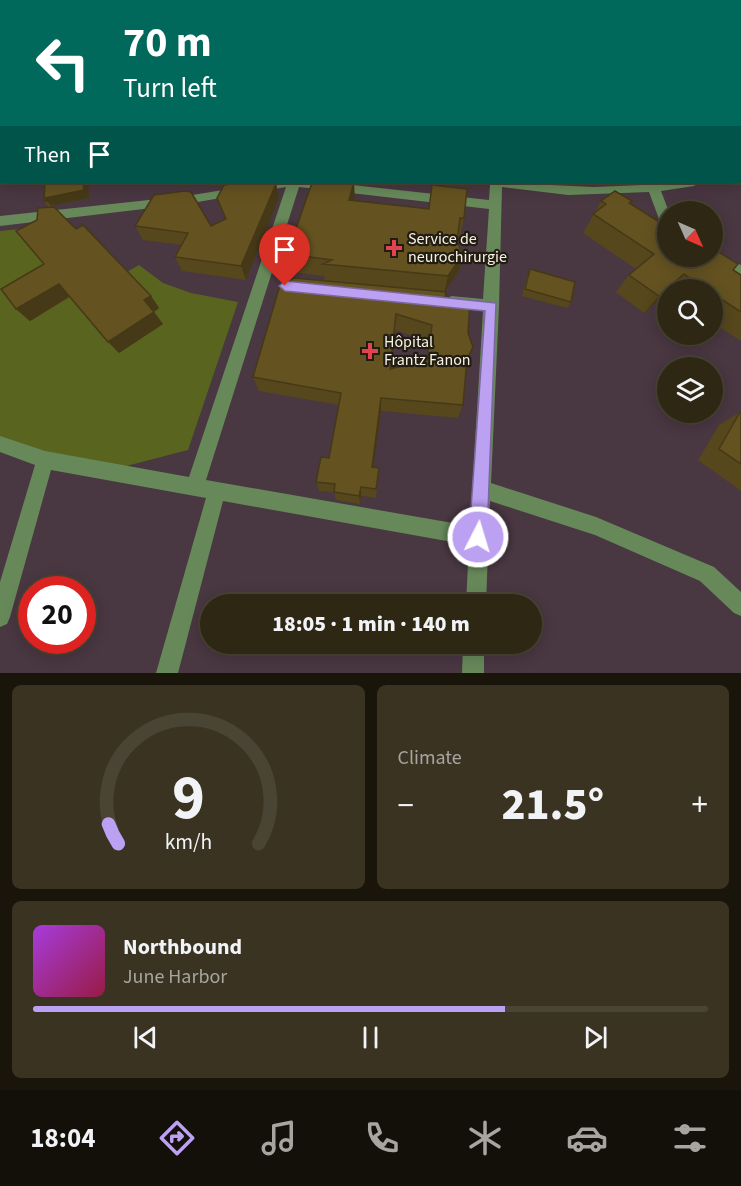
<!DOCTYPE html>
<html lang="en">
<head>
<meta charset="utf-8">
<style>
  :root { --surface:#2e2714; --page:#3a3322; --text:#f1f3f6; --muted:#a7a5a0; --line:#494434; --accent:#bca0f2 }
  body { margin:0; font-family:"Source Sans 3",sans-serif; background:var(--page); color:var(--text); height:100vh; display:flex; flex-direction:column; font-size:22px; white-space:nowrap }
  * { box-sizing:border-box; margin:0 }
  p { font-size:20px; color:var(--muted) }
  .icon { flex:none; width:33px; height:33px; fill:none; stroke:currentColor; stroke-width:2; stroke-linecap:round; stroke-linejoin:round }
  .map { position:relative; height:673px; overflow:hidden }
  .sheet { display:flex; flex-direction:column; gap:12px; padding:12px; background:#19150b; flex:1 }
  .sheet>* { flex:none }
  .banner { position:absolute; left:0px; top:0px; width:741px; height:183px; box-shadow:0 3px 15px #0003,0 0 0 2px var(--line); background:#00695c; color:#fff; overflow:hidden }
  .needle { width:39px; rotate:135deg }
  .fabs { position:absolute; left:657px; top:201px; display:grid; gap:12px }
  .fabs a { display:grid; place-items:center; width:66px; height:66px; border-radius:50%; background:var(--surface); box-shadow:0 3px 15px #0003,0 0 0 2px var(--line); font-size:30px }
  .speed { position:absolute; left:18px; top:576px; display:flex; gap:12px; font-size:30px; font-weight:700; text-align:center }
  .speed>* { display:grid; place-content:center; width:78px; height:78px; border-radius:50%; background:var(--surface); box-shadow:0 3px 15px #0003,0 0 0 2px var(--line); line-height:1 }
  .speed .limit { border:9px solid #d22; background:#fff; color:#111 }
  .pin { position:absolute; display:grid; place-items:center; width:51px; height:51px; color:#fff; margin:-62px -26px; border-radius:50% 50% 50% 0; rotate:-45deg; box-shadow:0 0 6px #0007 }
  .pin .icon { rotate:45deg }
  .me { position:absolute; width:66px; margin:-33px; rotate:5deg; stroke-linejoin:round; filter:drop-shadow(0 0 4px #0008) }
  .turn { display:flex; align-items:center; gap:21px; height:126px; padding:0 24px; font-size:27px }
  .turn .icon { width:78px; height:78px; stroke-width:2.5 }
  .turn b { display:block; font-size:42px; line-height:51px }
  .then { display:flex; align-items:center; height:57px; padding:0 24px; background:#0003; gap:12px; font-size:22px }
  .big { font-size:45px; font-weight:800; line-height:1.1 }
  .sheet .widget { flex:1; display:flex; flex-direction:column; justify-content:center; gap:9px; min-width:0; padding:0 21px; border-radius:9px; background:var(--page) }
  .sheet .dial { align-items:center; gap:0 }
  .dial svg { height:156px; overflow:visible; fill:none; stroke:var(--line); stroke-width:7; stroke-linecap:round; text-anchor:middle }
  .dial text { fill:var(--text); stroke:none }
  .song { display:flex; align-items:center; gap:18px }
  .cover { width:72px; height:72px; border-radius:9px; background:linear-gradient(135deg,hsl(280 70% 55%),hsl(340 70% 35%)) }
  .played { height:6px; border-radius:3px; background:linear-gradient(90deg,var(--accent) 70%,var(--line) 70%) }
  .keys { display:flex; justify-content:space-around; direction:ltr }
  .heat { display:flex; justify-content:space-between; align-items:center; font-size:33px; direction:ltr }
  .sheet .tiles { flex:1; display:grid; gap:12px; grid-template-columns:1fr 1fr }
  .widget:last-child { grid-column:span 2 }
  .trip { position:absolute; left:200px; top:594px; width:342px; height:60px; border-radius:30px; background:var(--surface); box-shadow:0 3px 15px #0003,0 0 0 2px var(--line); font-weight:800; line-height:60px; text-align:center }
  .menu { display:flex; height:96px; justify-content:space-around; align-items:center; background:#121008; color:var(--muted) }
  .menu .icon { width:42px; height:42px }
  .menu .selected { color:var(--accent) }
  .menu b { font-size:27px; color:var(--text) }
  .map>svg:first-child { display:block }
  .medical { fill:#493742; fill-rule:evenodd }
  .forest { fill:#59641e }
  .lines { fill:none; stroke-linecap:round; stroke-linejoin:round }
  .minor { fill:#67895a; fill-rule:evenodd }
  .wall { fill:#56471c; fill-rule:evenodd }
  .shaded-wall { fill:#463917 }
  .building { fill:#645221; stroke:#463917; stroke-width:1.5; fill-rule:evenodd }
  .route { fill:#bca0f2; stroke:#7a689d; stroke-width:1.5 }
  .health-dot { fill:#e0444e; stroke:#211d12; stroke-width:2 }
  .labels { text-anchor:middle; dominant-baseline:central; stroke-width:4.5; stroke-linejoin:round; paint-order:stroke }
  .poi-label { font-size:16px; fill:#f9f2e3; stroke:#211d12; text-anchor:start }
</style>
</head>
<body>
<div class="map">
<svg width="741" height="673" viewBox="0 0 741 673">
  <rect width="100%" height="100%" fill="#3e341b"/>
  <path class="medical" d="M0,0H741V673H0ZM2,2H740V182H2ZM668,212H712V256H668ZM668,290H712V334H668ZM668,368H712V412H668ZM32,590H82V640H32ZM210,604H531V644H210Z"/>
  <polygon class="forest" points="67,224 56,277 30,321 70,296 152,313 159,308 125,273 139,265 163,283 191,293 238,302 188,450 107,471 0,444 0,231"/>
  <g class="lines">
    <g class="minor">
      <polygon points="0,110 2,110 0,117"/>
      <polygon points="740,145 741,146 741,156 740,155"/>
      <rect x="740" y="169" width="1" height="8"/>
      <path d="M273,182H325L489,200L490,185L487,182L594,187L642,185L644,182L655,183L700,182L694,186L661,191L669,212L668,231L662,227L649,192L568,195L502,187L499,306L491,483L596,517L714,567L741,592V616L734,613L700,581L595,535L490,501L486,604H466L469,545L223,501L178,673H156L206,498L51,470L10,617L7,624L0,627V582L35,465L0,452V436L45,451L189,477L286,187L186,204L0,226V216L186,196ZM299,187L489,209L483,299L451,296L444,302L451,308L483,311L470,526L206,480Z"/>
      <polygon points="712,253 741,265 741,276 702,260 701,256 712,256"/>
      <polygon points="463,644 484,644 484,673 462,673"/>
    </g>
  </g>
  <g class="wall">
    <polygon points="425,0 466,0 467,2 426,2"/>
    <polygon points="563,0 717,0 705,2 564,2"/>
    <polygon points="740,13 741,13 741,75 740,76"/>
    <polygon points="276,184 279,198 246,280 182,271 175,257 182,245 143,240 135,226 211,226 225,219 217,198"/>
    <polygon points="89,198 51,206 76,229 151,296 159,308 154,312 163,324 119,353 70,297 30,321 16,309 44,264 37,220 48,207 44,201"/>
    <path d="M355,201L464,218L460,237L458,236L457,242L463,254L459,271L444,292L445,298L467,364L463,405L458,418L381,411L373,467L379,468L376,498L361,496L360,504L336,500L334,492L319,491L316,482L329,458L339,405L259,391L253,377L325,281L324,276L291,272L287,254ZM395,330L429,341L426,361L390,369Z"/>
    <polygon points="601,201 632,201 630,204 741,275 741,341 712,322 712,290 668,290 668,292 644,313 616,292 629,275 636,269 583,233"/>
    <polygon points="530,269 571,302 567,308 522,296 527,276"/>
    <polygon points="740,412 741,412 741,491 698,460 719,425"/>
  </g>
  <g class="shaded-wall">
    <polygon points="6,0 16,0 17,2 6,2"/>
    <polygon points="585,0 717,0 705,2 585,2"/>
    <polygon points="2,10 2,43 0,47 0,13"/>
    <polygon points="741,67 741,75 740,76 740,69"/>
    <polygon points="83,182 88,182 89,198 51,206 45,198"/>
    <polygon points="354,182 355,201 349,200"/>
    <polygon points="276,184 279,198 246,280 241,266"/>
    <polygon points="463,254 459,271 444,293 448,276"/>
    <polygon points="684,274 670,290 668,290 668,292 644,313 659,296"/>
    <polygon points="59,284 70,296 30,321 16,309"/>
    <polygon points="151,296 159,308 152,313 144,300"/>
    <polygon points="154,312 163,324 119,353 108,342"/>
    <polygon points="381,398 381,411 372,477 372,467"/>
    <polygon points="361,487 361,496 360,504 359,496"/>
  </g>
  <g class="building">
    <polygon points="0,0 6,0 6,2 2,2 2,10 0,13"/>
    <polygon points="47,0 162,0 163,2 46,2"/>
    <polygon points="191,0 332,0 333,2 180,2"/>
    <polygon points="441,0 466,0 467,2 442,2"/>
    <polygon points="515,0 543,0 545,2 506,2"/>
    <polygon points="740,13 741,13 741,54 740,53"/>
    <polygon points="45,182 83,182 84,190 45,198 47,201 44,201"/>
    <polygon points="244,182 255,182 276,184 241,266 175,257 188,233 135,226 154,195 185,191 191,192 211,226 226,219 217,198 224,185"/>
    <polygon points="316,182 354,182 349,200 429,209 432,185 467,189 464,218 460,218 457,242 463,254 448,276 323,264 332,260 287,254 312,183 315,184"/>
    <polygon points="615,191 632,201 629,203 661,223 666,220 668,221 668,256 712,256 712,248 738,264 733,270 741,275 741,312 712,293 712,290 707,290 684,274 659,296 629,275 654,254 593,214 606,204 601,201"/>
    <polygon points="54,207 76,229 83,225 151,296 144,300 154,312 108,342 59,284 16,309 1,289 44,264 16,231 37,220 38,208"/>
    <polygon points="530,269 575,282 571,302 525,289"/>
    <path d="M294,278L446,292L445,298L470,301L468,333L473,347L467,359L463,405L381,398L372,467L379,468L376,489L361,487L359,496L334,492L335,484L316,482L321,457L329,458L341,393L253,377L280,285ZM396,314L432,325L427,360L390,369Z"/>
    <polygon points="740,412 741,412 741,464 719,449"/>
  </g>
  <polygon class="route" points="285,281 496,303 487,537 484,543 478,545 472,543 469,537 485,311 285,291 279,286"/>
  <g class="health-dot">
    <path d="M391 239h6v6h6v6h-6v6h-6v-6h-6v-6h6z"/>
    <path d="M367 342h6v6h6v6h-6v6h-6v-6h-6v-6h6z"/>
  </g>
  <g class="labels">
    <g class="poi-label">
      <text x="408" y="239">Service de<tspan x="408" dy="18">neurochirurgie</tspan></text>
      <text x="384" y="342">Hôpital<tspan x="384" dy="18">Frantz Fanon</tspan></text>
    </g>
  </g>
</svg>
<div class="fabs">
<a><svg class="needle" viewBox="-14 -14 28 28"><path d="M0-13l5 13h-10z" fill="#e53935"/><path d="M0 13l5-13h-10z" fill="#a7a5a0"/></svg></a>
<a><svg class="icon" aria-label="search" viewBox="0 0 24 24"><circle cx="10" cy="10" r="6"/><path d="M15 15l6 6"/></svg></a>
<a><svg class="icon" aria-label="layers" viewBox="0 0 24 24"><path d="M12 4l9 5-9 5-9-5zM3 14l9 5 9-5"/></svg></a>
</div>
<div class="speed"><div class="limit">20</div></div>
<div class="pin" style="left:285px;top:286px;background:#d93025"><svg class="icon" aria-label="arrive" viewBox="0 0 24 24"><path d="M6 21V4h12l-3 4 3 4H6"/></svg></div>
<svg class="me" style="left:478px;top:537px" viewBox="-20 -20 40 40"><circle r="17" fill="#bca0f2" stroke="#fff" stroke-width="3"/><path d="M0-11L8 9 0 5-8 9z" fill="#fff"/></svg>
<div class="trip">18:05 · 1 min · 140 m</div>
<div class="banner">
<div class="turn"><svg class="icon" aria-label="left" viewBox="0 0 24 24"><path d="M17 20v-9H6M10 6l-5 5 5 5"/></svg><div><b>70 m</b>Turn left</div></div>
<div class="then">Then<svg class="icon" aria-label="arrive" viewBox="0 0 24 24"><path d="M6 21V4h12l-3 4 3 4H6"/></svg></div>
</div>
</div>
<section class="sheet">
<div class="tiles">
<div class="widget dial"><svg viewBox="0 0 100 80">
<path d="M14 69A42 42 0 1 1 86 69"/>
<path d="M14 69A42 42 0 0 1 9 59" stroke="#bca0f2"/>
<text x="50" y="56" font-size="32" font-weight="700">9</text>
<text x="50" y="72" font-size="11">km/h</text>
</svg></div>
<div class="widget"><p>Climate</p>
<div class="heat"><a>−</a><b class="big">21.5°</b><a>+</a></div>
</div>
<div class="widget">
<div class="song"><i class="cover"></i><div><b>Northbound</b><p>June Harbor</p></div></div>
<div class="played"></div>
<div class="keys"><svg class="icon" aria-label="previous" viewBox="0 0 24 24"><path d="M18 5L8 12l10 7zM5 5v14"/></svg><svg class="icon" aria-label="pause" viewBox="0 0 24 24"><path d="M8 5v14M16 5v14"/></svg><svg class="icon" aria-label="next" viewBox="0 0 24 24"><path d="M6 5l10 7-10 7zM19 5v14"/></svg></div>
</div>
</div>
</section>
<nav class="menu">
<b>18:04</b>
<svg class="icon selected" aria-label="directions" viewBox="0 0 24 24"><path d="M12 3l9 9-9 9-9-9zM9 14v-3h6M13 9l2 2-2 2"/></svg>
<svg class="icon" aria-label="music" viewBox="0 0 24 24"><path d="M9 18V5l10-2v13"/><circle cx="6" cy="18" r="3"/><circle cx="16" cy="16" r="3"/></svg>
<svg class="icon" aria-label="phone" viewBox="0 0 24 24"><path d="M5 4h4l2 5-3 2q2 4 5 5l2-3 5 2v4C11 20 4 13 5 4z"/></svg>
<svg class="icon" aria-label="climate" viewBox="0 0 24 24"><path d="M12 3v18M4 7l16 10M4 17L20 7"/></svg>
<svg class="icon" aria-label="car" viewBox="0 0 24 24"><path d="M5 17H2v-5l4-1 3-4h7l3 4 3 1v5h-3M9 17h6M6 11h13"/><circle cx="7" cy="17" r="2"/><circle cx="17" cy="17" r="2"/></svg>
<svg class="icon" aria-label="filters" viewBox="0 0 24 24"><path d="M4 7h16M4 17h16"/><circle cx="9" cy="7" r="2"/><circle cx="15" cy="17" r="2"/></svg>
</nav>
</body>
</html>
